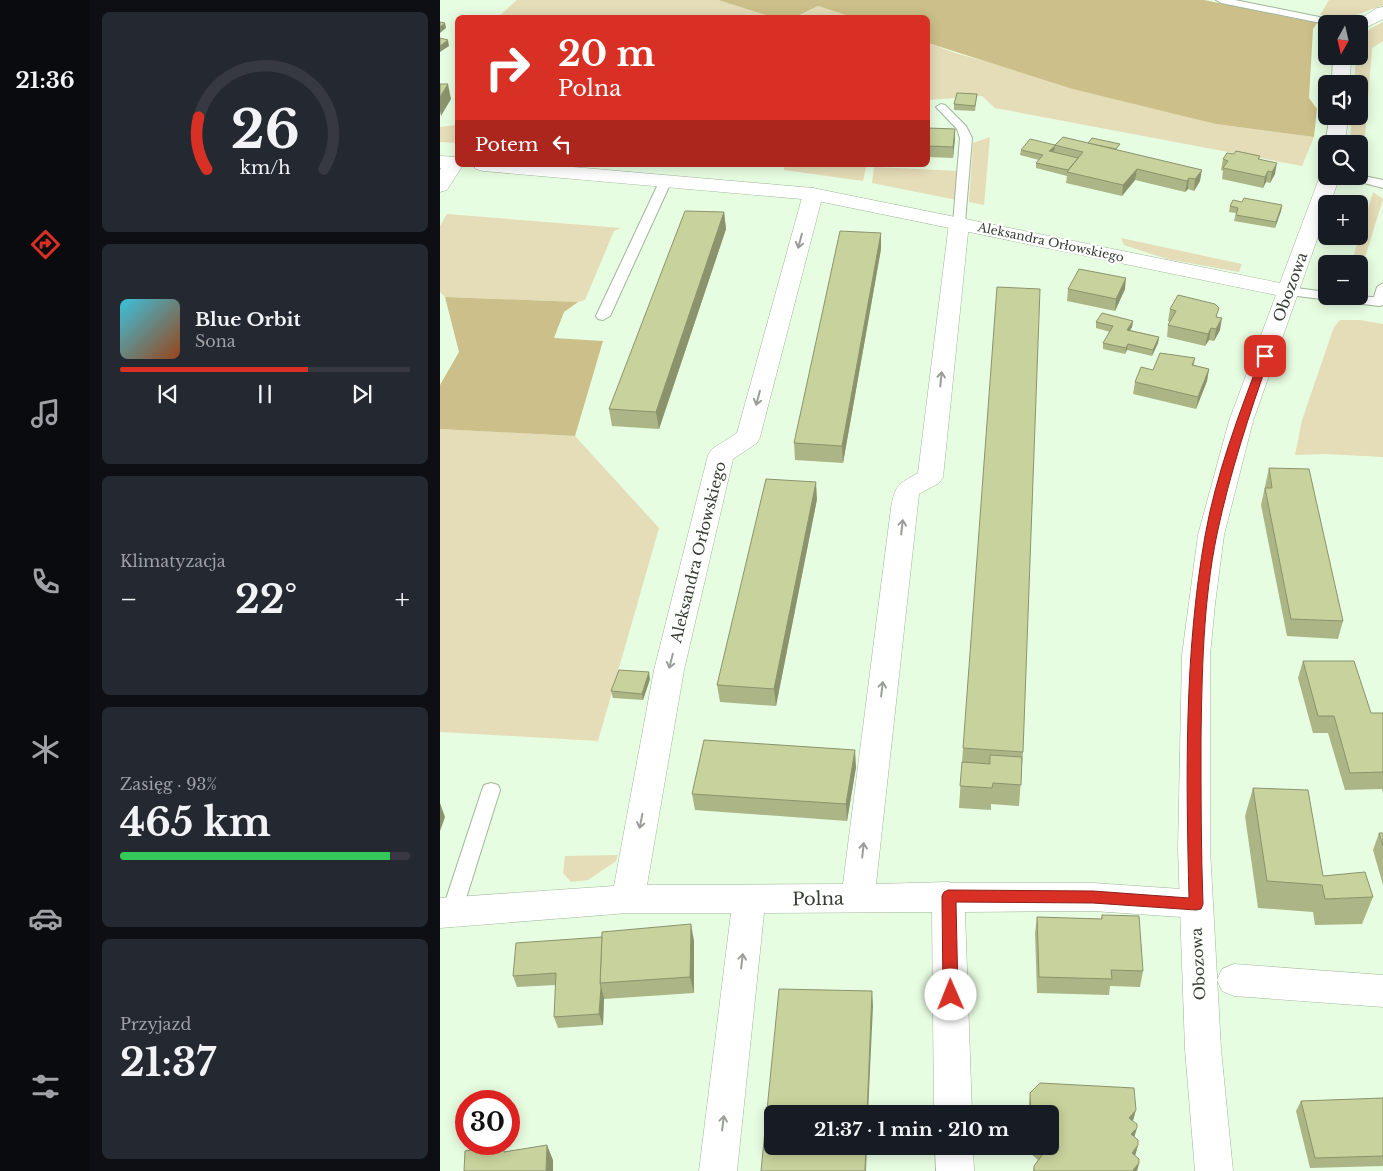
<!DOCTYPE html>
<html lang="pl">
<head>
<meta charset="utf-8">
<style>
  :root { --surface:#171b24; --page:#242831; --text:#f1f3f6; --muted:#9ea1a6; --line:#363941; --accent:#d93025 }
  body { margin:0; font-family:"Libre Baskerville",serif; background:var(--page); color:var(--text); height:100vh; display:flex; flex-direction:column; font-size:19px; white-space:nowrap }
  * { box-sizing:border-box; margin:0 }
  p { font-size:16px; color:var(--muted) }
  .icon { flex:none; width:28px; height:28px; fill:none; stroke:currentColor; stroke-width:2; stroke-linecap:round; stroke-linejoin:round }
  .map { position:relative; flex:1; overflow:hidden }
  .panel { display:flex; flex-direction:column; gap:12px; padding:12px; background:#0d0f14; width:350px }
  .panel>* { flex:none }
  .top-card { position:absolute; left:15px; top:15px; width:475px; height:152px; border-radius:8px; box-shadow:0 2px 12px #0003; background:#d93025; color:#fff; overflow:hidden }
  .needle { width:32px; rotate:188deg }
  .buttons { position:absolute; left:878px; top:15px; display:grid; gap:10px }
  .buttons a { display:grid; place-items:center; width:50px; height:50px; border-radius:8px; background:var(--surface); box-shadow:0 2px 12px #0003; font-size:25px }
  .speed { position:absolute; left:15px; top:1090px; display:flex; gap:10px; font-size:25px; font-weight:700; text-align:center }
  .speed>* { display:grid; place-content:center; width:65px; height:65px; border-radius:50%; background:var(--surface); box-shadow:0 2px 12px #0003; line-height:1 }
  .speed .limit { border:8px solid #d22; background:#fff; color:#111 }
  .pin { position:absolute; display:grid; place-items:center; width:42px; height:42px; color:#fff; margin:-21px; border-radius:10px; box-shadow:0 2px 8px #0006 }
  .me { position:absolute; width:55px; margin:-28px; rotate:359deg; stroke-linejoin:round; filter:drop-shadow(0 0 4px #0008) }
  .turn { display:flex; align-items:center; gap:18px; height:105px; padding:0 20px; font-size:22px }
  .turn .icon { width:65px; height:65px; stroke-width:2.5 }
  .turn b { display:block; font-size:35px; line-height:42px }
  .then { display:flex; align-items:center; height:48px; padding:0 20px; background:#0003; gap:10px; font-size:19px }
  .big { font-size:38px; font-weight:800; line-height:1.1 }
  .panel .widget { flex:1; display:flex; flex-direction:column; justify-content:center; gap:8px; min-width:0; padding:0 18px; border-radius:8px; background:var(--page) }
  .panel .dial { align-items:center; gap:0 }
  .dial svg { height:130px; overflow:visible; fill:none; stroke:var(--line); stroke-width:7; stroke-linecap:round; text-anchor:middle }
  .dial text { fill:var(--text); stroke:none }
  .song { display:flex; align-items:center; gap:15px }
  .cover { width:60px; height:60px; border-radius:8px; background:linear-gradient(135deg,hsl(190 70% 55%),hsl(20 70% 35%)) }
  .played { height:5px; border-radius:2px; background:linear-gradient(90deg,var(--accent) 65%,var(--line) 65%) }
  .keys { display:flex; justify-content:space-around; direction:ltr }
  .heat { display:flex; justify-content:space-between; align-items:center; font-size:28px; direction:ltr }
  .charge { height:8px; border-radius:4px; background:linear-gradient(90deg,#34c759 93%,var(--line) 0) }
  .trip { position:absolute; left:324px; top:1105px; width:295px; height:50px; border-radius:8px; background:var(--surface); box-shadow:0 2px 12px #0003; font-weight:800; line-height:50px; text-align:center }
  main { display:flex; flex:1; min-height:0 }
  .dock { display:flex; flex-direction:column; width:90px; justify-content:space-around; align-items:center; background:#090b0e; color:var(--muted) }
  .dock .icon { width:35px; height:35px }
  .dock .current { color:var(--accent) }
  .dock b { font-size:22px; color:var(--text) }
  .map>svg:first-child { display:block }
  .green { fill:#e5dcb8 }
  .forest { fill:#ccbf89 }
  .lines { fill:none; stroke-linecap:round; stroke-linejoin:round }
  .lane-casing { stroke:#a0b59a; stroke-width:2 }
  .street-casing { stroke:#a0b59a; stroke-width:1 }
  .secondary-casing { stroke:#a0b59a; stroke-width:1 }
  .lane { fill:#fff; fill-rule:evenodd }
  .street { fill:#fff; fill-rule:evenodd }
  .secondary { fill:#fff; fill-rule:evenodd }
  .wall { fill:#abb586 }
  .shaded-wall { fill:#8b936d }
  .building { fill:#c7d29c; stroke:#8b936d }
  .oneway { stroke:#9a9e99 }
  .route { fill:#d93025; stroke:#8d1f18 }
  .labels { text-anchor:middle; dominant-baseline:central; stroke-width:4.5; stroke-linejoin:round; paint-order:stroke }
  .far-street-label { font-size:12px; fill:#363e33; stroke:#fff }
  .street-label { font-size:15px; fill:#363e33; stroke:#fff }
  .near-street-label { font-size:18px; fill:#363e33; stroke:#fff }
</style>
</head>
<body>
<main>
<nav class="dock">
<b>21:36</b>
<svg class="icon current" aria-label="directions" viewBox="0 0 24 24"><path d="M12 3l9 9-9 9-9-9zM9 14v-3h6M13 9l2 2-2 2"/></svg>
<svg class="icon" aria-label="music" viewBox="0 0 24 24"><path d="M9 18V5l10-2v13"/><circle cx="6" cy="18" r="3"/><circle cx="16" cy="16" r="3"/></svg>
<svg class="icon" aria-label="phone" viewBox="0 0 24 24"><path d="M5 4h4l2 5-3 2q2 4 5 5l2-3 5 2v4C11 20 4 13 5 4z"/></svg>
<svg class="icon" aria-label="climate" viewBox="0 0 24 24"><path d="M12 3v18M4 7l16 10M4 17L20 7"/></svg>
<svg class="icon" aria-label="car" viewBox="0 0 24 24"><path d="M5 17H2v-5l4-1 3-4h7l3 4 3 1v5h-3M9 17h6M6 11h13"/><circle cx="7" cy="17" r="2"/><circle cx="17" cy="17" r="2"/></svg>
<svg class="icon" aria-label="filters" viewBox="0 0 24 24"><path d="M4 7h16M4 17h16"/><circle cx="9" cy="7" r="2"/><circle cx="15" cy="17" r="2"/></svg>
</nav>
<section class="panel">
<div class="widget dial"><svg viewBox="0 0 100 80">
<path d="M14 69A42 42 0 1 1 86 69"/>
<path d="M14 69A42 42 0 0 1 9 37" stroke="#d93025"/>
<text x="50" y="56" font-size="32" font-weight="700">26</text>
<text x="50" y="72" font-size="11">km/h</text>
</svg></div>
<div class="widget">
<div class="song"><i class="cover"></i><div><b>Blue Orbit</b><p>Sona</p></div></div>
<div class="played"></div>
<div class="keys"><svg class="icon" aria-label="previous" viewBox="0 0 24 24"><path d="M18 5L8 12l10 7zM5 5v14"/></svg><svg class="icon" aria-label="pause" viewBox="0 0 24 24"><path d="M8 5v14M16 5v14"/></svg><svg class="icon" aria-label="next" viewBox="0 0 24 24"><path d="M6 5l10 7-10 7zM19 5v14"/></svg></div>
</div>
<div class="widget"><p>Klimatyzacja</p>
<div class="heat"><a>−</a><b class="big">22°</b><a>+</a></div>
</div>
<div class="widget"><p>Zasięg · 93%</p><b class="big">465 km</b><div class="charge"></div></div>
<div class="widget"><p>Przyjazd</p><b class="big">21:37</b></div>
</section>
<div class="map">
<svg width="943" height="1171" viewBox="0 0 943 1171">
  <rect width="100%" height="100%" fill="#e7fde1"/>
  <g class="green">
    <polygon points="77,0 278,0 332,17 57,18"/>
    <polygon points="889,0 943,0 943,5 906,19 880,15"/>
    <polygon points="378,6 412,17 356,18"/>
    <path d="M943,22V41L932,48L925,137L927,167L919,163V144H910L912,116H919V84H914L916,56H919C919,36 925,31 943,22Z"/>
    <polygon points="488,43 515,53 776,124 874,137 862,166 555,108 542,96 488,100"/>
    <polygon points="17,125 17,143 0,142 0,127"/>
    <polygon points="550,137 544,205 529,202 533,143"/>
    <polygon points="345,165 401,165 426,167 423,181 344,170"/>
    <polygon points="434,167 519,171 517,200 432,183"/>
    <polygon points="933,192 943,199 919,277 919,264 911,264"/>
    <polygon points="7,214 181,228 174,231 145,300 138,302 5,297 0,292 0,226"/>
    <polygon points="681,238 802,264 799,272 727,259 684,245"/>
    <polygon points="900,320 920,320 943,324 943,457 885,454 855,455 862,420 894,327"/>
    <polygon points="0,429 135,436 219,528 158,741 0,732"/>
    <polygon points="178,855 176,861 148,880 131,882 123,873 125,856"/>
  </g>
  <g class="forest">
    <polygon points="278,0 764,0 877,23 873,29 869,98 877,109 874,137 776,124 633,89 488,43 488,18 412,17 378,6 356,17 332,17"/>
    <polygon points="5,297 138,302 124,312 114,338 163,341 135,436 0,429 0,385 19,352"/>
  </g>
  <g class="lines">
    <g class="lane-casing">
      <g id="lane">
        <polygon points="776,0 795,0 899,21 904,24 886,24 781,3"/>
        <polygon points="501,104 505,105 526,126 532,138 525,223 519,227 513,223 520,138 517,129 496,107"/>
        <polygon points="919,175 943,180 943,188 905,178 903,176"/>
        <polygon points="226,176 232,180 170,316 163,320 158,319 156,316 220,180"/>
        <polygon points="943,283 943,305 939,306 849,295 843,291 849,287 886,292 886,296 934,297 937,287"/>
        <polygon points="51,783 58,785 60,790 22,911 19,917 12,920 5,917 2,911 42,790 44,785"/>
      </g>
    </g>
    <g class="street-casing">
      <g id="street">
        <polygon points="14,157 18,158 18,165 23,165 7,190 0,192 0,170 7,159"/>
        <path d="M373,188L380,190L383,194L320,437L317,443L293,459L244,670L207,885L403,884L451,508C455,485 458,484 478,473L509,223L512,219L519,217L526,219L529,223L503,477L499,483L479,494L436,884L508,882L512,883H653L756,890L768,894L773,904L768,914L756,918L653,911L525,912L532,1114H494L492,912L324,913L297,1171H259L291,913H188L0,928V898L174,886L214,670L268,455L272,449L297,433L363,194L366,190Z"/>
        <polygon points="794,964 943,975 943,1007 794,996 782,991 777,980 782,969"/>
        <polygon points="495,1146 533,1146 534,1171 496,1171"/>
      </g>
    </g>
    <g class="secondary-casing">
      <g id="secondary">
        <polygon points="943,7 943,19 919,31 919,24 912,24 937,8"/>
        <polygon points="893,56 911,56 910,84 892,84"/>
        <polygon points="890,116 908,116 905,144 885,144"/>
        <polygon points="0,156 18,157 18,165 26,165 18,169 0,168"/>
        <polygon points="33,165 110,165 373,188 840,283 880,176 886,171 886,176 900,176 890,204 886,204 886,214 813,421 784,535 775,604 770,655 770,849 781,1049 793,1171 755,1171 745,1049 738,849 742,655 758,535 789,421 836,295 373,200 43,171 36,169"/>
      </g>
    </g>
    <use href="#lane" class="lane"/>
    <use href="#street" class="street"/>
    <use href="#secondary" class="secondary"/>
  </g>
  <g class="wall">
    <polygon points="537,94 535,111 514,110 514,104"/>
    <polygon points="488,128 515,129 513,158 488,157"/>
    <polygon points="615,145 679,150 760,181 754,191 748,189 745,192 695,180 682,196 626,183 627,176 596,168 596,163 599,160 580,155 581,150"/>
    <polygon points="794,154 820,156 819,160 835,174 830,183 826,182 823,188 782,179 783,171 781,170 783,159"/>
    <polygon points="802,202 842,205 841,211 835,228 794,221 796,213 789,212 790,206"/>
    <polygon points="284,212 286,229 219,429 172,426 169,409"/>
    <polygon points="441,233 441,249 403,463 355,460 354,443"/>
    <polygon points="628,289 685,289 675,311 627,301"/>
    <polygon points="730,309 778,317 780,330 774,341 769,340 765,346 727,337 728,325 730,322 728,321"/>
    <polygon points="693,321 692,327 690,330 719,337 718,343 712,356 687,350 685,354 663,349 663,343 670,332 656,328 656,322"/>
    <polygon points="755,358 754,365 769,369 767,381 756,409 693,394 695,382 713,370"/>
    <polygon points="829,468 903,621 898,639 847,636 821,505"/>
    <polygon points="377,499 336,706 280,702 277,685"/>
    <polygon points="863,661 931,713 943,713 943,793 942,789 905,790 888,733 873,733 858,678"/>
    <polygon points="210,679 203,700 173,698 171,691"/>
    <polygon points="523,748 583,752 579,806 551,804 551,810 519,808"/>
    <polygon points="416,767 407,821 255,810 252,794"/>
    <polygon points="813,788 883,876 933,897 922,924 875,925 873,912 818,908 805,816"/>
    <polygon points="939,833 943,833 943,885 933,850"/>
    <polygon points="662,915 703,971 700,987 670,986 669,995 597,993 595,933 597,917 661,919"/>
    <polygon points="254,941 254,993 164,999 164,998 163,1025 118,1028 114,1017 116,985 77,987 73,976"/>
    <polygon points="590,1093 693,1121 695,1137 698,1145 695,1156 699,1163 697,1171 593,1171 594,1166 598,1160 590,1153 590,1146 610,1146 610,1114 589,1114 589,1103"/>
    <polygon points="943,1098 943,1166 870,1168 856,1111 861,1101"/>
  </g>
  <g class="shaded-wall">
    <polygon points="5,23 6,28 0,33 0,27"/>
    <polygon points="8,40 9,46 0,52 0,46"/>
    <polygon points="8,84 11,99 1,116 0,111 0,97"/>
    <polygon points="515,129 515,140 513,158 513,147"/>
    <polygon points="615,146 614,152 609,151"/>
    <polygon points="837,163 835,174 830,183 832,172"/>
    <polygon points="697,169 695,180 682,196 683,185"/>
    <polygon points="762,170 760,181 754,191 755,179"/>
    <polygon points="828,171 826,182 823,188 825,177"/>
    <polygon points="749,178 748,189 745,192 747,181"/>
    <polygon points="842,205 841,211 835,228 836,222"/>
    <polygon points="284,212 286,229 219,429 216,412"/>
    <polygon points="441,233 441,249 403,463 402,446"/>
    <polygon points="686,278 685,289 675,311 676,299"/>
    <polygon points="782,318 780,330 774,341 776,329"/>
    <polygon points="693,321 692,327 687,336 687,330"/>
    <polygon points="771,328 769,340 765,346 768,334"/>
    <polygon points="719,337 718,343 712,356 713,350"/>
    <polygon points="688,344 687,350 685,354 686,348"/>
    <polygon points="769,369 767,381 756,409 758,397"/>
    <polygon points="376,482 377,499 336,706 334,689"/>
    <polygon points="209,672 210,679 203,700 202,694"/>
    <polygon points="415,750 416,767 407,821 406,804"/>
    <polygon points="0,803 5,817 0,831"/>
    <polygon points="251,924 254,941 254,993 250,977"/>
    <polygon points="161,987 164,998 163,1025 159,1014"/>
    <polygon points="432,991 433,1006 428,1114 427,1114"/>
    <polygon points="696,1110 693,1121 686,1128 689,1118"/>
    <polygon points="697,1128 694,1138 691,1134"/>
    <polygon points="107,1145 113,1160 113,1171 106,1171"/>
    <polygon points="698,1145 695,1156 692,1153"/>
    <polygon points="426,1146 427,1146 426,1171 425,1171"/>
    <polygon points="699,1163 697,1171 693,1171"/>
  </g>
  <g class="building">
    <polygon points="0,22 5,23 0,27"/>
    <polygon points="0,38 8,40 0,46"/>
    <polygon points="0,84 8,84 0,97"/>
    <polygon points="517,93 537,94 535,106 514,104"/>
    <polygon points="488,128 515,129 513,147 488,146"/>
    <polygon points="623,137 762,170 755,179 749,178 747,181 697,169 683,185 627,172 643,152 615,145"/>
    <polygon points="652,138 680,144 676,149 648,143"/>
    <polygon points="590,139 615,145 615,146 609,151 638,158 628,170 596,163 603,155 581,150"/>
    <polygon points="796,151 820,156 818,159 837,163 832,172 828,171 825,177 783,168 788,161 783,159 787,153 794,154"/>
    <polygon points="804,198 842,205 836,222 796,215 798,208 790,206 793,200 802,202"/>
    <polygon points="245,211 284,212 216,412 169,409"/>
    <polygon points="400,231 441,233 402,446 354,443"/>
    <polygon points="639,269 686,278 676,299 628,289"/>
    <polygon points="557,287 600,289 583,752 523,748"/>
    <polygon points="738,295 775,304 779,308 776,317 782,318 776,329 771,328 768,334 728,325 736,311 730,309"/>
    <polygon points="662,313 693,321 687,330 719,337 713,350 688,344 686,348 663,343 673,326 656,322"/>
    <polygon points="720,353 755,358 752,365 769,369 758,397 695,382 701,367 713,370"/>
    <polygon points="829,468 869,469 903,621 851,619 825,488 832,488"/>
    <polygon points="326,479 376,482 334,689 277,685"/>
    <polygon points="863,661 914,661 931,713 943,713 943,772 910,773 894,716 878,716"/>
    <polygon points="179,670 209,672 202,694 171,691"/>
    <polygon points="264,740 415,750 406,804 252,794"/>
    <polygon points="550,755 582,757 581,785 553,783 552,788 520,786 522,762 550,764"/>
    <polygon points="813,788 868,790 883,876 925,872 933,897 885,899 882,885 827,881"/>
    <polygon points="939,833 943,833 943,846"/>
    <polygon points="662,915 699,916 703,971 671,970 672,979 599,977 597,917 662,919"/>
    <polygon points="251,924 250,977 160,983 162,932"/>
    <polygon points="162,937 160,983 161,987 159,1014 114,1017 116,973 73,976 76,943"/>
    <polygon points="339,989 432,991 427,1114 332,1114 332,1146 426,1146 425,1171 321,1171"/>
    <polygon points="600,1083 694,1088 696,1110 689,1118 697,1124 697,1128 691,1134 698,1140 698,1145 692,1153 699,1159 699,1163 693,1170 694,1171 594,1171 594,1166 603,1154 595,1146 610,1146 610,1114 591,1114 590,1093"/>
    <polygon points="943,1098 943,1156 875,1158 861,1101"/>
    <polygon points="64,1145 64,1152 107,1145 106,1171 24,1171 25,1151"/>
  </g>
  <defs><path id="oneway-shaft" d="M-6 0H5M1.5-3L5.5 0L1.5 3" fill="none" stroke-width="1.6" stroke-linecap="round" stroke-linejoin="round" transform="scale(1.25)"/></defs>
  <g class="oneway">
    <use href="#oneway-shaft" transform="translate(360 241) rotate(105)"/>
    <use href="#oneway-shaft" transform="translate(501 379) rotate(-84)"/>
    <use href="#oneway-shaft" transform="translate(318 398) rotate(105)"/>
    <use href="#oneway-shaft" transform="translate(462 527) rotate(-83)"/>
    <use href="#oneway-shaft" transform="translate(231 661) rotate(104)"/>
    <use href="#oneway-shaft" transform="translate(442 689) rotate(-83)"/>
    <use href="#oneway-shaft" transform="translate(201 821) rotate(101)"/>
    <use href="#oneway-shaft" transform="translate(423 850) rotate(-84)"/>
    <use href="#oneway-shaft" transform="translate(302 961) rotate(-83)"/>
    <use href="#oneway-shaft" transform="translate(283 1123) rotate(-83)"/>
  </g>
  <path class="route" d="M825,353L830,356C809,414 790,473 777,534C763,602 762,672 761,741C761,796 761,850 763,904L761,909L756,910L653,903L516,902L518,995L516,1000L511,1002L506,1000L503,995L502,896L504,892L508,890L653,891L749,898C746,777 744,655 765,536C776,474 799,414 821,356Z"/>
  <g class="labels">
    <g class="far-street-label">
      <text transform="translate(611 242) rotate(12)">Aleksandra Orłowskiego</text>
    </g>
    <g class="street-label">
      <text transform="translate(850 287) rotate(-70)">Obozowa</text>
      <text transform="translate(258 552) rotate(-76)">Aleksandra Orłowskiego</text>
      <text transform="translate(758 964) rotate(-93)">Obozowa</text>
    </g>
    <g class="near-street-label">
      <text transform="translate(378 899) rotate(-1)">Polna</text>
    </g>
  </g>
</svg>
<div class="buttons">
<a><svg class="needle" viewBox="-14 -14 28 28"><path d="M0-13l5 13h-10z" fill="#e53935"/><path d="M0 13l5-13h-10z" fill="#9ea1a6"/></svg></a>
<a><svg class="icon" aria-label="sound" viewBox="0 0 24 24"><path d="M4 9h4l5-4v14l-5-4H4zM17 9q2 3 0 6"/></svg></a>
<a><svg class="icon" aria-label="search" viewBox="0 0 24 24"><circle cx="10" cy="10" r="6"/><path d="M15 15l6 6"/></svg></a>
<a>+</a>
<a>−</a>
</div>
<div class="speed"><div class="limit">30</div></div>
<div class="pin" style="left:825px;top:356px;background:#d93025"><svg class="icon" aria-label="arrive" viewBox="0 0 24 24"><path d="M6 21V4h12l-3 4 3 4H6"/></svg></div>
<svg class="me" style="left:511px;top:995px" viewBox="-20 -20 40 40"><circle r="19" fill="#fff"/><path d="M0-13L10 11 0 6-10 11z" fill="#d93025"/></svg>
<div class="trip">21:37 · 1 min · 210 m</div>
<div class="top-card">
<div class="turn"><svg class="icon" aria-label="right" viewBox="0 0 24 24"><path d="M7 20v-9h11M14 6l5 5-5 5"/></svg><div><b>20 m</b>Polna</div></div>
<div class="then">Potem<svg class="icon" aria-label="left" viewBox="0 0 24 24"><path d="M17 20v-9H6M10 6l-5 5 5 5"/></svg></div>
</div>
</div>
</main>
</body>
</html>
